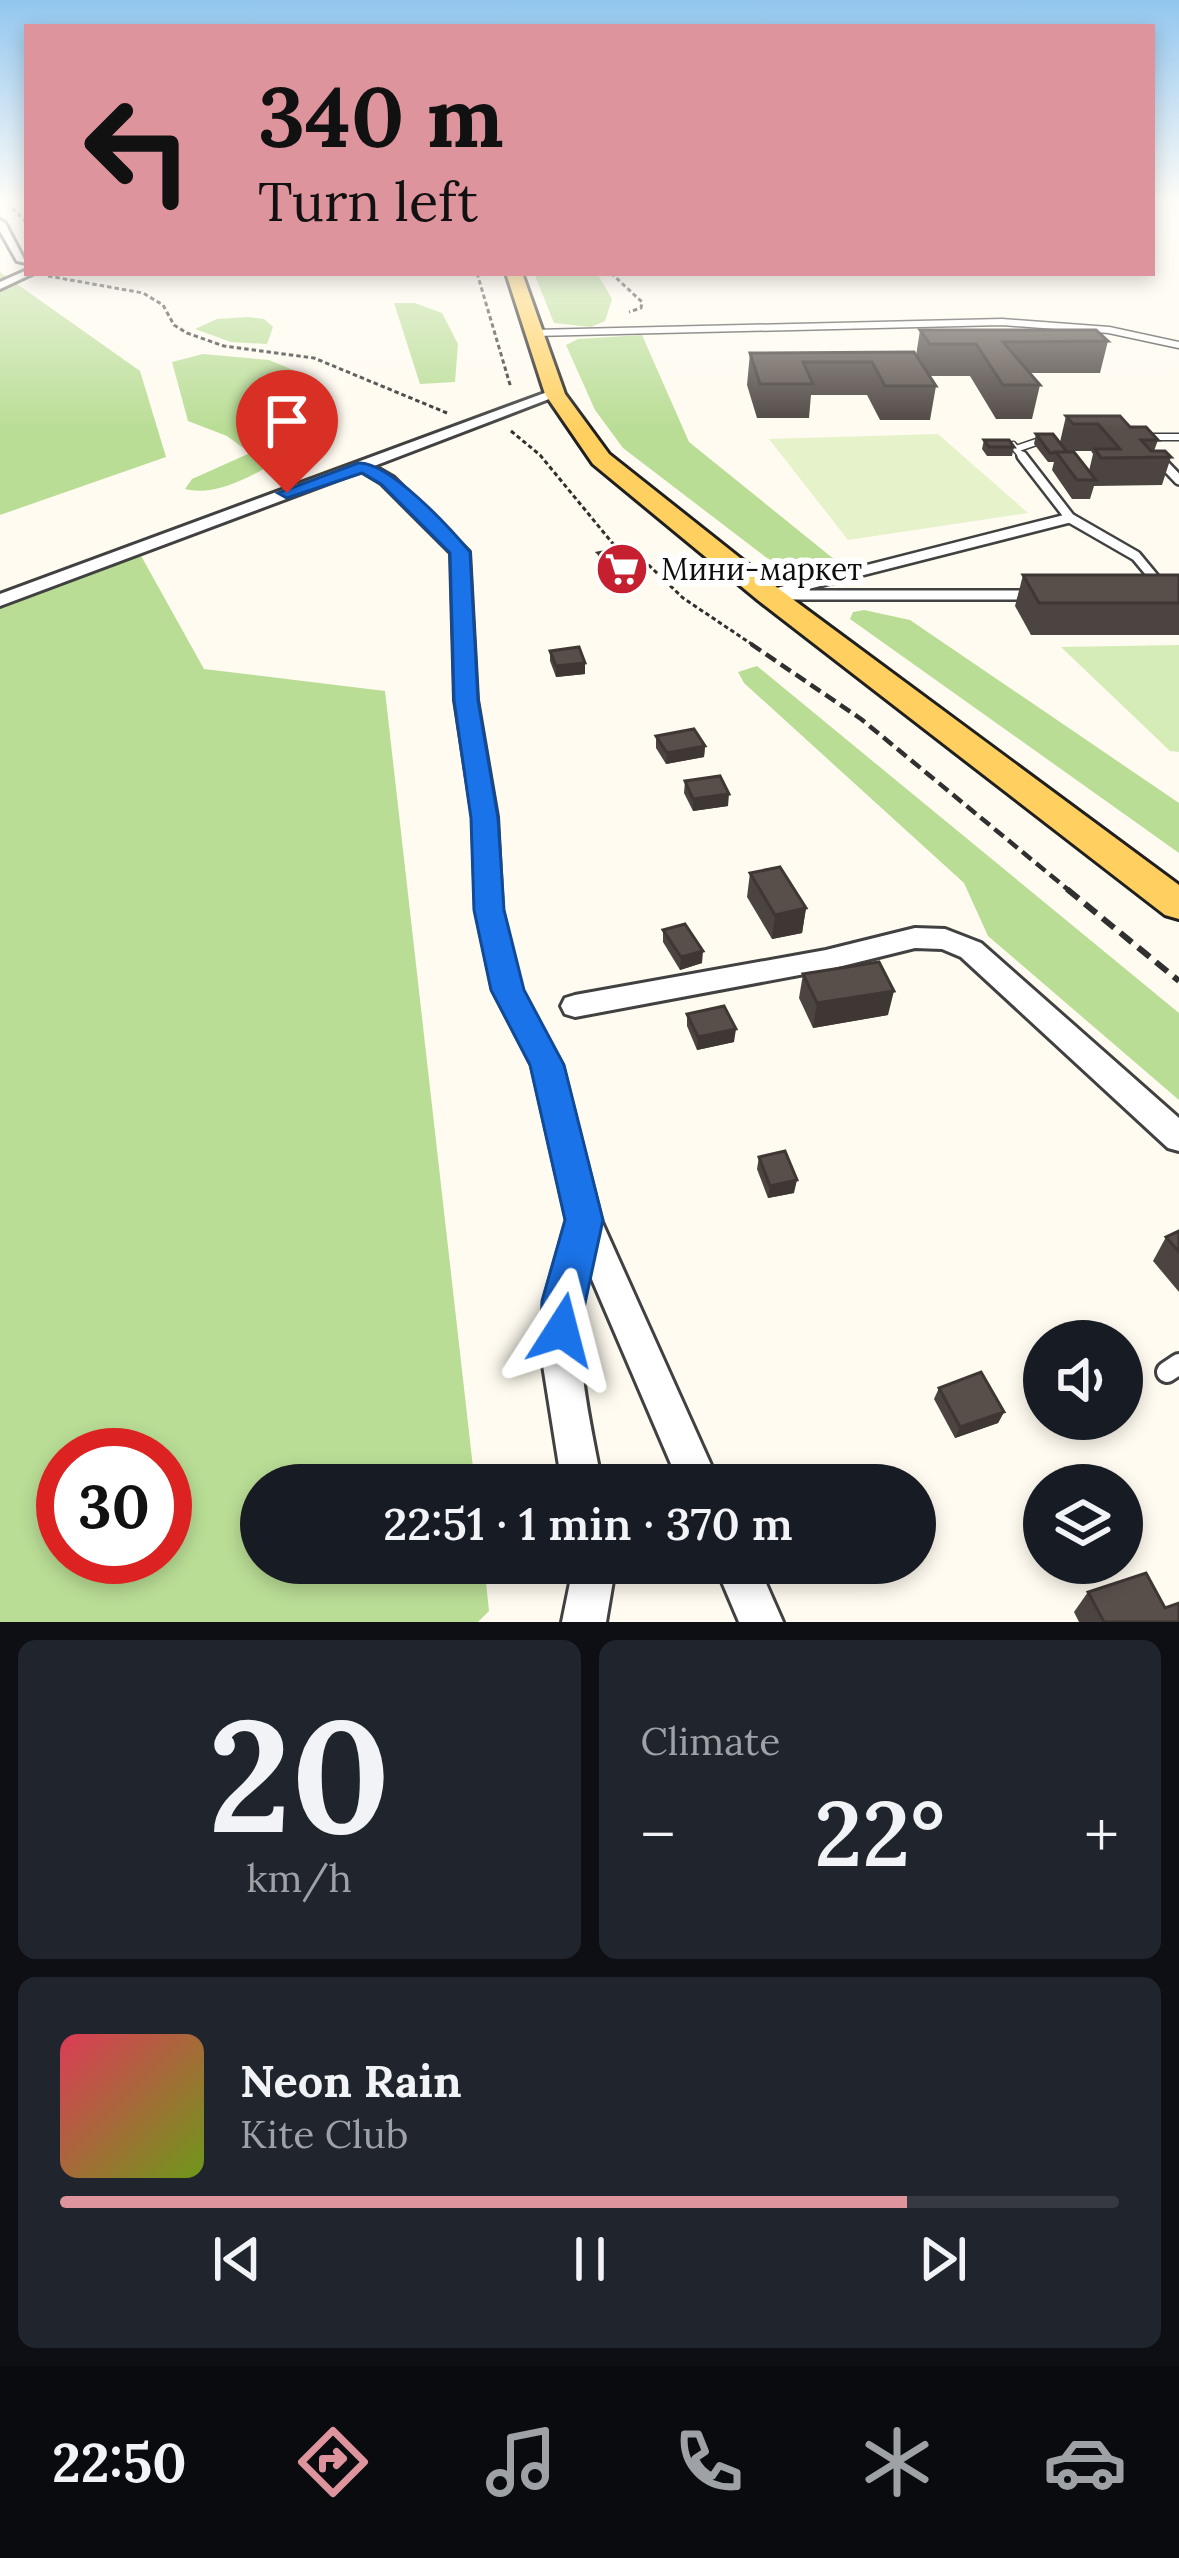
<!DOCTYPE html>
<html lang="en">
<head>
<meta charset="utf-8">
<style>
  :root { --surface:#171b24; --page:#20242c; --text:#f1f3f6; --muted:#9ea1a6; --line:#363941; --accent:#de949c }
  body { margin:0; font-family:Lora,serif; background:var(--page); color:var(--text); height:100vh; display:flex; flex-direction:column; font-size:45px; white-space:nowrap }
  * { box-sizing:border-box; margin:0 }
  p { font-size:39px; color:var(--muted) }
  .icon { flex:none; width:66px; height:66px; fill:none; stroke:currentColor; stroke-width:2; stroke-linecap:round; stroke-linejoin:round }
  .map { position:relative; height:1622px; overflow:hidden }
  .details { display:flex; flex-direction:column; gap:18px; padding:18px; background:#0d0f14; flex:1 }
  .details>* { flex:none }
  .top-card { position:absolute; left:24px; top:24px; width:1131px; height:252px; border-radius:0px; box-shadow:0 6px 18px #0003; background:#de949c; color:#111; overflow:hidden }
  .buttons { position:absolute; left:1023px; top:1320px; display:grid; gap:24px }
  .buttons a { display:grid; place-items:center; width:120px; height:120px; border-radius:50%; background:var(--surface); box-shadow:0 6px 18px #0003; font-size:60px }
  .speed { position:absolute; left:36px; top:1428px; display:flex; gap:24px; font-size:60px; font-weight:700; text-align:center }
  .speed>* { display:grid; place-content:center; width:156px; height:156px; border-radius:50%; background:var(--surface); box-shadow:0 6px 18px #0003; line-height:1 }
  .speed .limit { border:18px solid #d22; background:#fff; color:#111 }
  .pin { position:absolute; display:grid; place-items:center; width:102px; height:102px; color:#fff; margin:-123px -51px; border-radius:50% 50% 50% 0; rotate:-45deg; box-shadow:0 0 12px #0007 }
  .pin .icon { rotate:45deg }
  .me { position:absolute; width:132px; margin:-66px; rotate:9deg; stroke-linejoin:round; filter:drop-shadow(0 0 9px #0008) }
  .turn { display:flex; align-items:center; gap:42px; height:252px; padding:0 36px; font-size:54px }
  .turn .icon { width:156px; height:156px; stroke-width:2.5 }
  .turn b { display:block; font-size:84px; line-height:102px }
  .big { font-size:90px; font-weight:600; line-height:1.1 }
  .details .widget { flex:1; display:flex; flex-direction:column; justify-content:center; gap:18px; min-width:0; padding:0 42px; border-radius:18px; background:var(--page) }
  .details .dial { align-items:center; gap:0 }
  .dial b { font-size:156px; line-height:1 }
  .song { display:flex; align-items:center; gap:36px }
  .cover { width:144px; height:144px; border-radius:18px; background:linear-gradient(135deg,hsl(350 70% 55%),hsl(80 70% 35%)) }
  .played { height:12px; border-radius:6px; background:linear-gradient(90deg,var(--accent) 80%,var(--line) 80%) }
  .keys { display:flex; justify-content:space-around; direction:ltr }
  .heat { display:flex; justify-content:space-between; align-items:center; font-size:66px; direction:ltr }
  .details .tiles { flex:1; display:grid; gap:18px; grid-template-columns:1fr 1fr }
  .widget:last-child { grid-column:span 2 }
  .trip { position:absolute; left:240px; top:1464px; width:696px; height:120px; border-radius:60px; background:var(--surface); box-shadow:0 6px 18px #0003; font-weight:600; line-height:120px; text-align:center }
  .tab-bar { display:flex; height:192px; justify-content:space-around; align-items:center; background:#090b0e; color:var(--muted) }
  .tab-bar .icon { width:84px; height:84px }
  .tab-bar .current { color:var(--accent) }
  .tab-bar b { font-size:54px; color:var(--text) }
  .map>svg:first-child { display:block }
  .green { fill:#d5ecb7 }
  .forest { fill:#b9dd95; fill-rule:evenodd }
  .pitch { fill:#e6f2c9 }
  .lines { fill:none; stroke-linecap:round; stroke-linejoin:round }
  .service-far2-casing { stroke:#414141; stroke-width:9 }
  .service-far1-casing { stroke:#414141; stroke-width:14 }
  .service-casing { stroke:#414141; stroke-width:26 }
  .minor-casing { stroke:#414141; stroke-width:6 }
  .primary-casing { stroke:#1f1f1f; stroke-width:6 }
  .path-far2 { stroke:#303030; stroke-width:3; stroke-dasharray:4.5 3; stroke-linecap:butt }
  .path-far1 { stroke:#303030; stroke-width:4.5; stroke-dasharray:12 6; stroke-linecap:butt }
  .path { stroke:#303030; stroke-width:6; stroke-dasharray:15 8; stroke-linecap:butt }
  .service-far2 { stroke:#fff; stroke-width:6 }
  .service-far1 { stroke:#fff; stroke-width:9 }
  .service { stroke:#fff; stroke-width:20 }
  .minor { fill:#fff; fill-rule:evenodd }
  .primary { fill:#ffd060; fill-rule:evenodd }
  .wall { fill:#4c4440; fill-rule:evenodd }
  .shaded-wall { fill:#3e3734 }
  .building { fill:#584f4a; stroke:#3e3734; stroke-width:3 }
  .route { fill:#1a73e8; stroke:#114b97; stroke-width:3 }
  .labels { text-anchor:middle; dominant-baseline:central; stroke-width:12; stroke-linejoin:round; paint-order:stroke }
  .far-poi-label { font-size:30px; fill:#0e0e0e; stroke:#fff; text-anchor:start }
</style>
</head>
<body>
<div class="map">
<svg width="1179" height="1622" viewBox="0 0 1179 1622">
  <rect width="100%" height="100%" fill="#fffbf0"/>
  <polygon class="green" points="1179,645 1179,752 1170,751 1061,647"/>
  <g class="forest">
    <polygon points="0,272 140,371 166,457 0,515"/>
    <polygon points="534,273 597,273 612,299 605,321 591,327 554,323"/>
    <polygon points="415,303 442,313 458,344 455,382 420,384 394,303"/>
    <polygon points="248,317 264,319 273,327 267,344 231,342 195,329 217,319"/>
    <polygon points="642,335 689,442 845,568 793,578 623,448 595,410 566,345 578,339"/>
    <path d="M203,354L269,360L298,372L295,450C265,469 220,498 185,489L192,479L250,453L227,436L188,421L172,362Z"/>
    <path d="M140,554L204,669L385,691L475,1485H261V1563H484L489,1611L478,1622H0V609ZM63,1455H165V1557H63Z"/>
    <polygon points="864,610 910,620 1179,803 1179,853 850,619 853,612"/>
    <polygon points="757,666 1179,1013 1179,1100 988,936 964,883 744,683 738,672"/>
  </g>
  <polygon class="pitch" points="938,434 1028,513 848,540 769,439"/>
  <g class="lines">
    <g class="service-far2-casing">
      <g id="service-far2">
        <polyline points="534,333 1002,322 1109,330 1179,345"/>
        <polyline points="1140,437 1179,437"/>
        <polyline points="1013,445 1024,459"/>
        <polyline points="1016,449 1048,438"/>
      </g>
    </g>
    <g class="service-far1-casing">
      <g id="service-far1">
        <polyline points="1022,456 1070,518"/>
        <polyline points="1160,460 1179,480"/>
        <polyline points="771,594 1070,518 1136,556 1160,585"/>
        <polyline points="788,595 1032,595"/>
      </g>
    </g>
    <g class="service-casing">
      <polyline id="service" points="1167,1372 1179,1364"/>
    </g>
    <g class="minor-casing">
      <g id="minor">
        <polygon points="0,220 5,223 26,263 17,261 0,231"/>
        <polygon points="27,270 34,273 0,289 0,282"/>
        <path d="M550,391L562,394L374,466L393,477L469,552L477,700L497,817L502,910L521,990L562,1065L601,1220L720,1485H680L588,1270C569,1342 589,1413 602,1485H562L542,1359L544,1301L567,1220L532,1065L493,990L476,910L473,817L455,700L451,553L381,483L361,471L0,606V594Z"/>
        <polygon points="915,928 945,929 981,943 1179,1118 1179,1151 1168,1148 961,957 942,949 915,948 826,970 575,1017 565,1014 561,1006 565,998 575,995 826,950"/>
        <polygon points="574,1563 616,1563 606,1622 562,1622"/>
        <polygon points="714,1563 757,1563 783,1622 739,1622"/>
      </g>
    </g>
    <g class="primary-casing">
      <polygon id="primary" points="506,273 522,273 565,394 609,454 779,589 1179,885 1179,919 1165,915 759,601 593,464 545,394"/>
    </g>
    <g class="path-far2">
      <polyline points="7,203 27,223"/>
      <polyline points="477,273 511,388"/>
      <polyline points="611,273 642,302 641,308 629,312"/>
      <polyline points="48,276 143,293 163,305 174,325 187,333 224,346 314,358 447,413"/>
      <polyline points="511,431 540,455 614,545 634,551 683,598 756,647"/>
    </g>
    <polyline class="path-far1" points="751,644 861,719 1071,892"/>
    <polyline class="path" points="1067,889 1179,981"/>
    <use href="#service-far2" class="service-far2"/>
    <use href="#service-far1" class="service-far1"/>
    <use href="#service" class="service"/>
    <use href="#minor" class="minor"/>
    <use href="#primary" class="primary"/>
  </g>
  <g class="wall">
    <polygon points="920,330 1108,341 1100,373 1030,373 1040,385 1032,419 996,419 970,376 929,376 936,386 930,420 880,420 867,395 811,395 809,418 757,418 747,385 750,353 916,356"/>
    <path d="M1066,416L1130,427L1158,440L1154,451L1171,457L1162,485L1094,486L1090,499H1072L1052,470L1054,462H1048L1034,444L1036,434L1060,442ZM1066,451H1091L1093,454L1089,471Z"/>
    <polygon points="984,440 1014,447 1012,456 987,456 982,449"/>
    <polygon points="598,553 646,575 618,581 598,564"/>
    <polygon points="1023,575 1179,575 1179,635 1031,635 1015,606"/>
    <polygon points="550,651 585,663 585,674 556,677 550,661"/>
    <polygon points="656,736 705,746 704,757 666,764 656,748"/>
    <polygon points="685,781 728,806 693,811 684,793"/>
    <polygon points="750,873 806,908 802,933 772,939 747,897"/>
    <polygon points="663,930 702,963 680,970 663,942"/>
    <polygon points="803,974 888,1015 813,1028 799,998"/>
    <polygon points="687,1014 734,1042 697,1050 687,1026"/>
    <polygon points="759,1157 794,1193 768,1198 757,1169"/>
    <polygon points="1179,1231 1179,1292 1153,1261 1166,1237"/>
    <polygon points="939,1388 1004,1412 998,1423 955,1438 934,1399"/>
    <polygon points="1088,1592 1165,1608 1179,1622 1079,1622 1074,1612"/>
  </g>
  <g class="shaded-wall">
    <polygon points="646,564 646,575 618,581 618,571"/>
    <polygon points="585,663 585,674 556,677 556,666"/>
    <polygon points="705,746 704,757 666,764 667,753"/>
    <polygon points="729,794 728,806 693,811 693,799"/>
    <polygon points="806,908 802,933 772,939 775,915"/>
    <polygon points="703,951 702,963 680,970 681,957"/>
    <polygon points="894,991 888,1015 813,1028 817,1003"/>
    <polygon points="736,1029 734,1042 697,1050 698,1037"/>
    <polygon points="797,1180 794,1193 768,1198 770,1186"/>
    <polygon points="1004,1412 998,1423 955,1438 960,1427"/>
  </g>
  <g class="building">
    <polygon points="920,330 1096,330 1108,341 1003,342 1040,385 1003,385 976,344 930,344"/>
    <polygon points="914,352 936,386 885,386 872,362 803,362 813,384 760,384 750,353"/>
    <polygon points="1066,416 1120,416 1130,427 1146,427 1158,440 1141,440 1151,451 1165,451 1171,457 1101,458 1095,449 1120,449 1098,424 1073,424"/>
    <polygon points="1036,434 1053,434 1067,452 1050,453"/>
    <polygon points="984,440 1009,440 1014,447 989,447"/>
    <polygon points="1056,452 1074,452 1096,480 1077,480"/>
    <polygon points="628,547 646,564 618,571 598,553"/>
    <polygon points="1023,575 1179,575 1179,603 1039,603"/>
    <polygon points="579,647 585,663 556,666 550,651"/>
    <polygon points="694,729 705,746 667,753 656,736"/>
    <polygon points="720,776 729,794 693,799 685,781"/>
    <polygon points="780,867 806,908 775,915 750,873"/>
    <polygon points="685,924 703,951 681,957 663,930"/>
    <polygon points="879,962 894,991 817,1003 803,974"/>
    <polygon points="724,1006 736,1029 698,1037 687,1014"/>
    <polygon points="785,1151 797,1180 770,1186 759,1157"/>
    <polygon points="1179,1231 1179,1252 1166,1237"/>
    <polygon points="981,1372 1004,1412 960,1427 939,1388"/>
    <polygon points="1146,1573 1165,1608 1179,1603 1179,1622 1104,1622 1088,1592"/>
  </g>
  <linearGradient id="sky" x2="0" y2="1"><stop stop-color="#92c6ef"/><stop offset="0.47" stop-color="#fffdf8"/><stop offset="1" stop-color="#fffdf8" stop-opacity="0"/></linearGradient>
  <rect width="1179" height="430" fill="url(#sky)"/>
  <path class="route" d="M358,463C389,461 450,528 470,552L478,700L498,818L504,910L524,990L564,1065L603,1220L576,1345L562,1351L547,1345L541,1330L542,1301L565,1220L530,1065L491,990L474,910L471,818L454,700L450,553L381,484L362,473L287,498L278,493Z"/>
  <defs>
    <g id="supermarket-disc" transform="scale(2.7)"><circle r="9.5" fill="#c61f2f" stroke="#fff"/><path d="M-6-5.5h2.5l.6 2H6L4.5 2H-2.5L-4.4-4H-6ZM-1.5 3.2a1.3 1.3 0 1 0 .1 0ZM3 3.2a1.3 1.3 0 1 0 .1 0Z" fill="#fff"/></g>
  </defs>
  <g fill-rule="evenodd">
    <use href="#supermarket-disc" x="622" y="569"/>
  </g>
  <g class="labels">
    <g class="far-poi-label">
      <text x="661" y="569">Мини-маркет</text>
    </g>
  </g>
</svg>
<div class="buttons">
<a><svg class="icon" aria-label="sound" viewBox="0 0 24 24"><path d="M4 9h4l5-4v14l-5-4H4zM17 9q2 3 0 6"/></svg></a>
<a><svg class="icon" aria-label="layers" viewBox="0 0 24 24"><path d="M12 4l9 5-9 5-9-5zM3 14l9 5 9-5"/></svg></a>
</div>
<div class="speed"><div class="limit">30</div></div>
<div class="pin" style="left:287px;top:493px;background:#d93025"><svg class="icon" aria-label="arrive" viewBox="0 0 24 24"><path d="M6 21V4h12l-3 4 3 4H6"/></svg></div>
<svg class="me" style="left:562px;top:1330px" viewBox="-20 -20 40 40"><path d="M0-17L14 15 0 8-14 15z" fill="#1a73e8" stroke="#fff" stroke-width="4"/></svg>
<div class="trip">22:51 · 1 min · 370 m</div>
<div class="top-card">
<div class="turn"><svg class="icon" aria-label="left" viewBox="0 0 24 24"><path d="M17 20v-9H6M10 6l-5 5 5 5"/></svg><div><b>340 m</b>Turn left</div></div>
</div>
</div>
<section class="details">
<div class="tiles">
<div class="widget dial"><b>20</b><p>km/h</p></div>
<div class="widget"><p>Climate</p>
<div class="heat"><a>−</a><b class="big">22°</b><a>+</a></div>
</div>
<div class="widget">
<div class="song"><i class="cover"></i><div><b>Neon Rain</b><p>Kite Club</p></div></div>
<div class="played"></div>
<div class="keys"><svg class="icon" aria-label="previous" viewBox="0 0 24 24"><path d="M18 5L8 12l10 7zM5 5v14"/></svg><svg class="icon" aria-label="pause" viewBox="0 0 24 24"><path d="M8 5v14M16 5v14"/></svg><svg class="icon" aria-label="next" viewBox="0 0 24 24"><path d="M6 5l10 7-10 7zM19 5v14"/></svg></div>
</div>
</div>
</section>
<nav class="tab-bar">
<b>22:50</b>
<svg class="icon current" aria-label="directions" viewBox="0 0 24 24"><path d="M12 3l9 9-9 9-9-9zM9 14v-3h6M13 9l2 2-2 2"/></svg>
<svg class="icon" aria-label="music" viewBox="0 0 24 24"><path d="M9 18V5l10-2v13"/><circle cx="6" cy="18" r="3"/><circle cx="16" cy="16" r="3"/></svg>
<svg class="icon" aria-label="phone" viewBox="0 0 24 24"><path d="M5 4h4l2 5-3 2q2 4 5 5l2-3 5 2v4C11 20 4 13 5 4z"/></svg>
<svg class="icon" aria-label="climate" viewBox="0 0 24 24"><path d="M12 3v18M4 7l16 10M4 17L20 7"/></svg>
<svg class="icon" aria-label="car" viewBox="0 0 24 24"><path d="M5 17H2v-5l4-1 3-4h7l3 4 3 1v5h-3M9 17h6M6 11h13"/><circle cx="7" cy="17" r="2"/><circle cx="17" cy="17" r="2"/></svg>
</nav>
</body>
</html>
